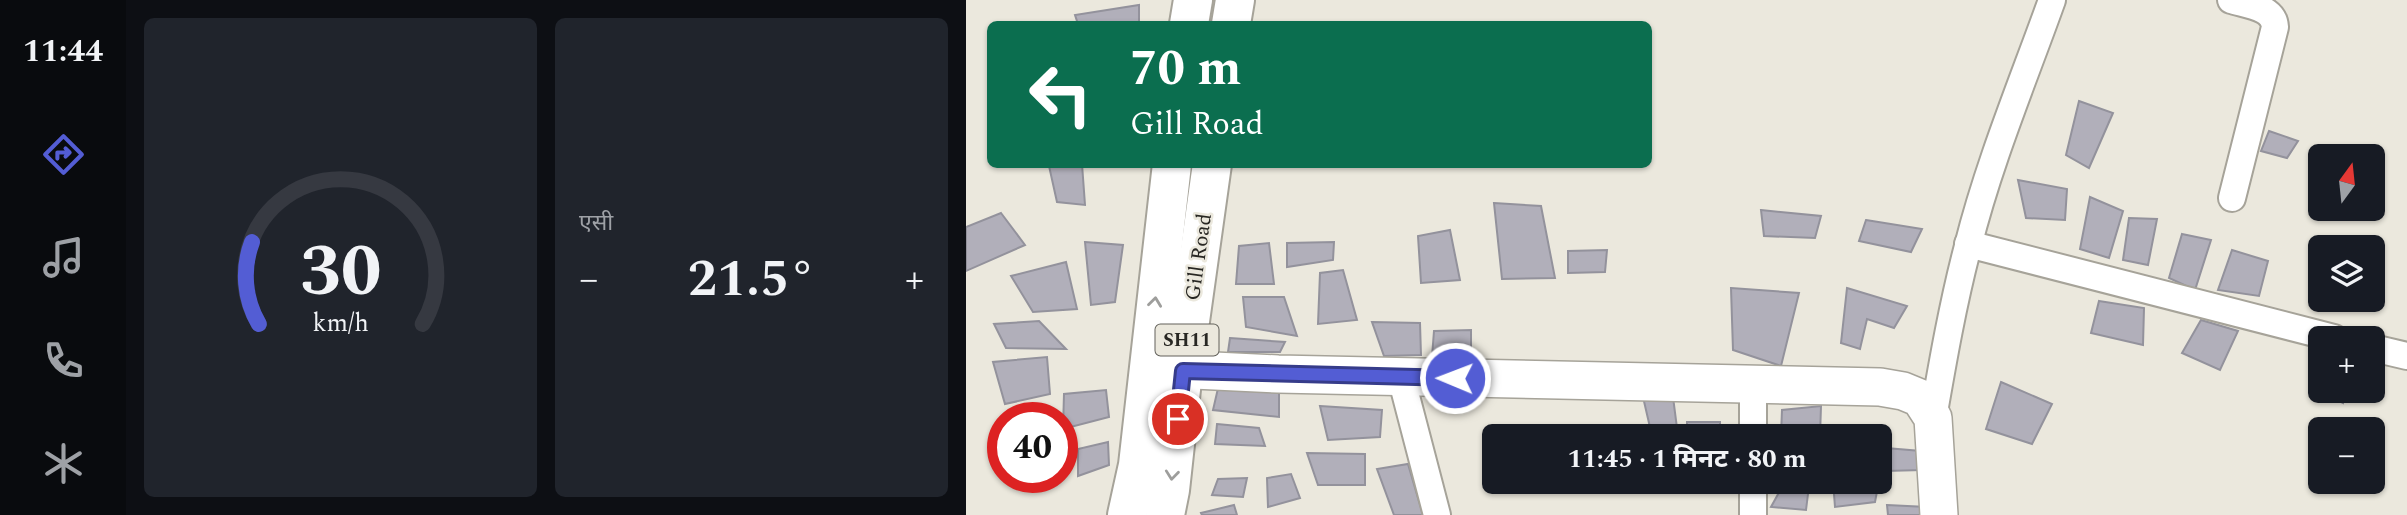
<!DOCTYPE html>
<html lang="hi">
<head>
<meta charset="utf-8">
<style>
  :root { --surface:#171b24; --page:#20242c; --text:#f1f3f6; --muted:#9ea1a6; --line:#363941; --accent:#535dd4 }
  body { margin:0; font-family:Spectral,"Noto Sans Devanagari",serif; background:var(--page); color:var(--text); height:100vh; display:flex; flex-direction:column; font-size:26px; white-space:nowrap }
  * { box-sizing:border-box; margin:0 }
  p { font-size:23px; color:var(--muted) }
  .icon { flex:none; width:38px; height:38px; fill:none; stroke:currentColor; stroke-width:2; stroke-linecap:round; stroke-linejoin:round }
  .map { position:relative; flex:1; overflow:hidden }
  .panel { display:flex; flex-direction:column; gap:18px; padding:18px; background:#0d0f14; width:840px }
  .panel>* { flex:none }
  .top-card { position:absolute; left:21px; top:21px; width:665px; height:147px; border-radius:10px; box-shadow:0 2px 5px #0004; background:#0b6e4f; color:#fff; overflow:hidden }
  .needle { width:46px; rotate:15deg }
  .tools { position:absolute; left:1342px; top:144px; display:grid; gap:14px }
  .tools a { display:grid; place-items:center; width:77px; height:77px; border-radius:10px; background:var(--surface); box-shadow:0 2px 5px #0004; font-size:35px }
  .speed { position:absolute; left:21px; top:402px; display:flex; gap:14px; font-size:35px; font-weight:700; text-align:center }
  .speed>* { display:grid; place-content:center; width:91px; height:91px; border-radius:50%; background:var(--surface); box-shadow:0 2px 5px #0004; line-height:1 }
  .speed .limit { border:10px solid #d22; background:#fff; color:#111 }
  .pin { position:absolute; display:grid; place-items:center; width:60px; height:60px; color:#fff; margin:-30px; border:4px solid #fff; border-radius:50%; box-shadow:0 2px 7px #0007 }
  .me { position:absolute; width:77px; margin:-38px; rotate:271deg; stroke-linejoin:round; filter:drop-shadow(0 0 5px #0008) }
  .turn { display:flex; align-items:center; gap:24px; height:147px; padding:0 28px; font-size:32px }
  .turn .icon { width:91px; height:91px; stroke-width:2.5 }
  .turn b { display:block; font-size:49px; line-height:60px }
  .big { font-size:52px; font-weight:700; line-height:1.1 }
  .panel .widget { flex:1; display:flex; flex-direction:column; justify-content:center; gap:10px; min-width:0; padding:0 24px; border-radius:10px; background:var(--page) }
  .panel .dial { align-items:center; gap:0 }
  .dial svg { height:182px; overflow:visible; fill:none; stroke:var(--line); stroke-width:7; stroke-linecap:round; text-anchor:middle }
  .dial text { fill:var(--text); stroke:none }
  .heat { display:flex; justify-content:space-between; align-items:center; font-size:38px; direction:ltr }
  .panel .tiles { flex:1; display:grid; gap:18px; grid-template-columns:repeat(2,1fr) }
  .trip { position:absolute; left:516px; top:424px; width:410px; height:70px; border-radius:10px; background:var(--surface); box-shadow:0 2px 5px #0004; font-weight:700; line-height:70px; text-align:center }
  main { display:flex; flex:1; min-height:0 }
  .menu { display:flex; flex-direction:column; width:126px; justify-content:space-around; align-items:center; background:#090b0e; color:var(--muted) }
  .menu .icon { width:49px; height:49px }
  .menu .current { color:var(--accent) }
  .menu b { font-size:32px; color:var(--text) }
  .map>svg:first-child { display:block }
  .building { fill:#b1afba; stroke:#93929c; stroke-width:2 }
  .lines { fill:none; stroke-linecap:round; stroke-linejoin:round }
  .street-casing { stroke:#a6a399; stroke-width:30 }
  .secondary-casing { stroke:#a6a399; stroke-width:40 }
  .primary-casing { stroke:#a6a399; stroke-width:42 }
  .street { stroke:#fff; stroke-width:26 }
  .secondary { stroke:#fff; stroke-width:37 }
  .primary { stroke:#fff; stroke-width:38 }
  .oneway { stroke:#9e9e9c }
  .route-casing { stroke:#363c8a; stroke-width:18 }
  .route { stroke:#535dd4; stroke-width:12 }
  .labels { text-anchor:middle; dominant-baseline:central; stroke-width:5; stroke-linejoin:round; paint-order:stroke }
  .shield { fill:#ebe8dd; stroke:#62615b; stroke-width:2 }
  .shield-label { font-size:19px; font-weight:bold; fill:#282723 }
  .street-label { font-size:21px; fill:#282723; stroke:#ebe8dd }
</style>
</head>
<body>
<main>
<nav class="menu">
<b>11:44</b>
<svg class="icon current" aria-label="directions" viewBox="0 0 24 24"><path d="M12 3l9 9-9 9-9-9zM9 14v-3h6M13 9l2 2-2 2"/></svg>
<svg class="icon" aria-label="music" viewBox="0 0 24 24"><path d="M9 18V5l10-2v13"/><circle cx="6" cy="18" r="3"/><circle cx="16" cy="16" r="3"/></svg>
<svg class="icon" aria-label="phone" viewBox="0 0 24 24"><path d="M5 4h4l2 5-3 2q2 4 5 5l2-3 5 2v4C11 20 4 13 5 4z"/></svg>
<svg class="icon" aria-label="climate" viewBox="0 0 24 24"><path d="M12 3v18M4 7l16 10M4 17L20 7"/></svg>
</nav>
<section class="panel">
<div class="tiles">
<div class="widget dial"><svg viewBox="0 0 100 80">
<path d="M14 69A42 42 0 1 1 86 69"/>
<path d="M14 69A42 42 0 0 1 11 33" stroke="#535dd4"/>
<text x="50" y="56" font-size="32" font-weight="700">30</text>
<text x="50" y="72" font-size="11">km/h</text>
</svg></div>
<div class="widget"><p>एसी</p>
<div class="heat"><a>−</a><b class="big">21.5°</b><a>+</a></div>
</div>
</div>
</section>
<div class="map">
<svg width="1441" height="515" viewBox="0 0 1441 515">
  <rect width="100%" height="100%" fill="#ebe8dd"/>
  <g class="building">
    <polygon points="173,5 173,24 112,24 109,15"/>
    <polygon points="1113,101 1147,113 1123,168 1100,155"/>
    <polygon points="1303,131 1332,141 1321,158 1295,151"/>
    <polygon points="116,164 119,205 91,202 83,166"/>
    <polygon points="1052,180 1101,189 1099,220 1060,218"/>
    <polygon points="1124,197 1157,211 1143,258 1114,249"/>
    <polygon points="528,203 575,206 589,278 536,279"/>
    <polygon points="795,210 855,216 849,238 798,236"/>
    <polygon points="35,213 59,245 0,271 0,227"/>
    <polygon points="1163,218 1191,219 1182,265 1157,260"/>
    <polygon points="900,220 956,229 945,252 893,241"/>
    <polygon points="484,230 494,280 455,283 452,236"/>
    <polygon points="1216,234 1245,240 1229,290 1203,278"/>
    <polygon points="119,242 157,245 149,302 125,305"/>
    <polygon points="368,242 367,260 321,267 321,243"/>
    <polygon points="303,243 308,284 270,284 273,246"/>
    <polygon points="641,250 639,272 602,273 602,251"/>
    <polygon points="1266,250 1302,261 1293,296 1252,290"/>
    <polygon points="100,262 111,309 67,312 45,276"/>
    <polygon points="377,270 391,320 352,324 354,273"/>
    <polygon points="765,288 833,293 815,366 767,350"/>
    <polygon points="881,288 941,306 928,328 901,319 894,349 875,343"/>
    <polygon points="277,297 318,297 331,336 280,327"/>
    <polygon points="1133,301 1178,308 1177,345 1125,333"/>
    <polygon points="1235,320 1272,331 1254,370 1216,353"/>
    <polygon points="73,321 100,349 40,348 28,324"/>
    <polygon points="406,322 454,323 455,355 418,356"/>
    <polygon points="505,330 505,355 466,357 468,331"/>
    <polygon points="264,338 319,342 314,352 262,352"/>
    <polygon points="81,357 84,394 39,404 27,362"/>
    <polygon points="1351,359 1354,360 1354,390 1379,390 1377,403 1355,392"/>
    <polygon points="313,382 313,417 247,410 253,384"/>
    <polygon points="1035,382 1086,404 1066,444 1020,429"/>
    <polygon points="140,390 143,417 97,429 98,394"/>
    <polygon points="677,397 707,397 711,428 700,436 686,436"/>
    <polygon points="354,406 416,410 414,437 362,440"/>
    <polygon points="855,406 854,436 815,436 816,410"/>
    <rect x="721" y="422" width="33" height="14"/>
    <polygon points="251,424 293,428 299,446 249,444"/>
    <polygon points="142,442 143,465 112,476 112,449"/>
    <polygon points="920,448 955,451 956,470 919,471"/>
    <polygon points="341,453 399,454 399,485 352,485"/>
    <polygon points="442,464 457,515 428,515 411,469"/>
    <polygon points="325,474 334,498 302,507 301,478"/>
    <polygon points="281,478 277,497 246,495 252,479"/>
    <polygon points="741,481 769,481 768,490 744,491"/>
    <polygon points="867,481 913,481 909,502 869,507"/>
    <polygon points="843,486 840,510 805,507 816,487"/>
    <polygon points="268,505 271,515 236,515 235,513"/>
    <polygon points="921,505 961,507 962,515 922,515"/>
  </g>
  <g class="lines">
    <g class="street-casing">
      <g id="street">
        <path d="M1265,0C1281,5 1308,7 1309,27L1266,198"/>
        <polyline points="1002,244 1368,338"/>
        <polyline points="1407,348 1441,356"/>
        <polyline points="435,377 471,515"/>
        <path d="M967,418C977,360 987,303 1002,246C1023,162 1057,81 1086,0"/>
        <polyline points="787,436 787,385"/>
        <polyline points="787,515 787,481"/>
      </g>
    </g>
    <g class="secondary-casing">
      <polyline id="secondary" points="186,368 312,374 914,387 937,391 954,398 967,418 973,515"/>
    </g>
    <g class="primary-casing">
      <g id="primary">
        <polyline points="223,24 227,0"/>
        <polyline points="265,24 269,0"/>
        <polyline points="161,515 172,465 206,164"/>
        <polyline points="199,515 204,490 217,371 246,164"/>
      </g>
    </g>
    <use href="#street" class="street"/>
    <use href="#secondary" class="secondary"/>
    <use href="#primary" class="primary"/>
  </g>
  <defs><path id="oneway-chevron" d="M-2-3.5L2.5 0L-2 3.5" fill="none" stroke-width="1.6" stroke-linecap="round" stroke-linejoin="round" transform="scale(1.75)"/></defs>
  <g class="oneway">
    <use href="#oneway-chevron" transform="translate(189 302) rotate(-83)"/>
    <use href="#oneway-chevron" transform="translate(206 475) rotate(96)"/>
  </g>
  <g class="lines">
    <g class="route-casing">
      <polyline id="route" points="212,419 217,371 489,378"/>
    </g>
    <use href="#route" class="route"/>
  </g>
  <g class="labels">
    <rect class="shield" x="189.5" y="324.5" width="63" height="31" rx="5"/>
    <g class="shield-label">
      <text x="221" y="340">SH11</text>
    </g>
    <g class="street-label">
      <text transform="translate(233 257) rotate(-82)">Gill Road</text>
    </g>
  </g>
</svg>
<div class="tools">
<a><svg class="needle" viewBox="-14 -14 28 28"><path d="M0-13l5 13h-10z" fill="#e53935"/><path d="M0 13l5-13h-10z" fill="#9ea1a6"/></svg></a>
<a><svg class="icon" aria-label="layers" viewBox="0 0 24 24"><path d="M12 4l9 5-9 5-9-5zM3 14l9 5 9-5"/></svg></a>
<a>+</a>
<a>−</a>
</div>
<div class="speed"><div class="limit">40</div></div>
<div class="pin" style="left:212px;top:419px;background:#d93025"><svg class="icon" aria-label="arrive" viewBox="0 0 24 24"><path d="M6 21V4h12l-3 4 3 4H6"/></svg></div>
<svg class="me" style="left:489px;top:378px" viewBox="-20 -20 40 40"><circle r="17" fill="#535dd4" stroke="#fff" stroke-width="3"/><path d="M0-11L8 9 0 5-8 9z" fill="#fff"/></svg>
<div class="trip">11:45 · 1 मिनट · 80 m</div>
<div class="top-card">
<div class="turn"><svg class="icon" aria-label="left" viewBox="0 0 24 24"><path d="M17 20v-9H6M10 6l-5 5 5 5"/></svg><div><b>70 m</b>Gill Road</div></div>
</div>
</div>
</main>
</body>
</html>
